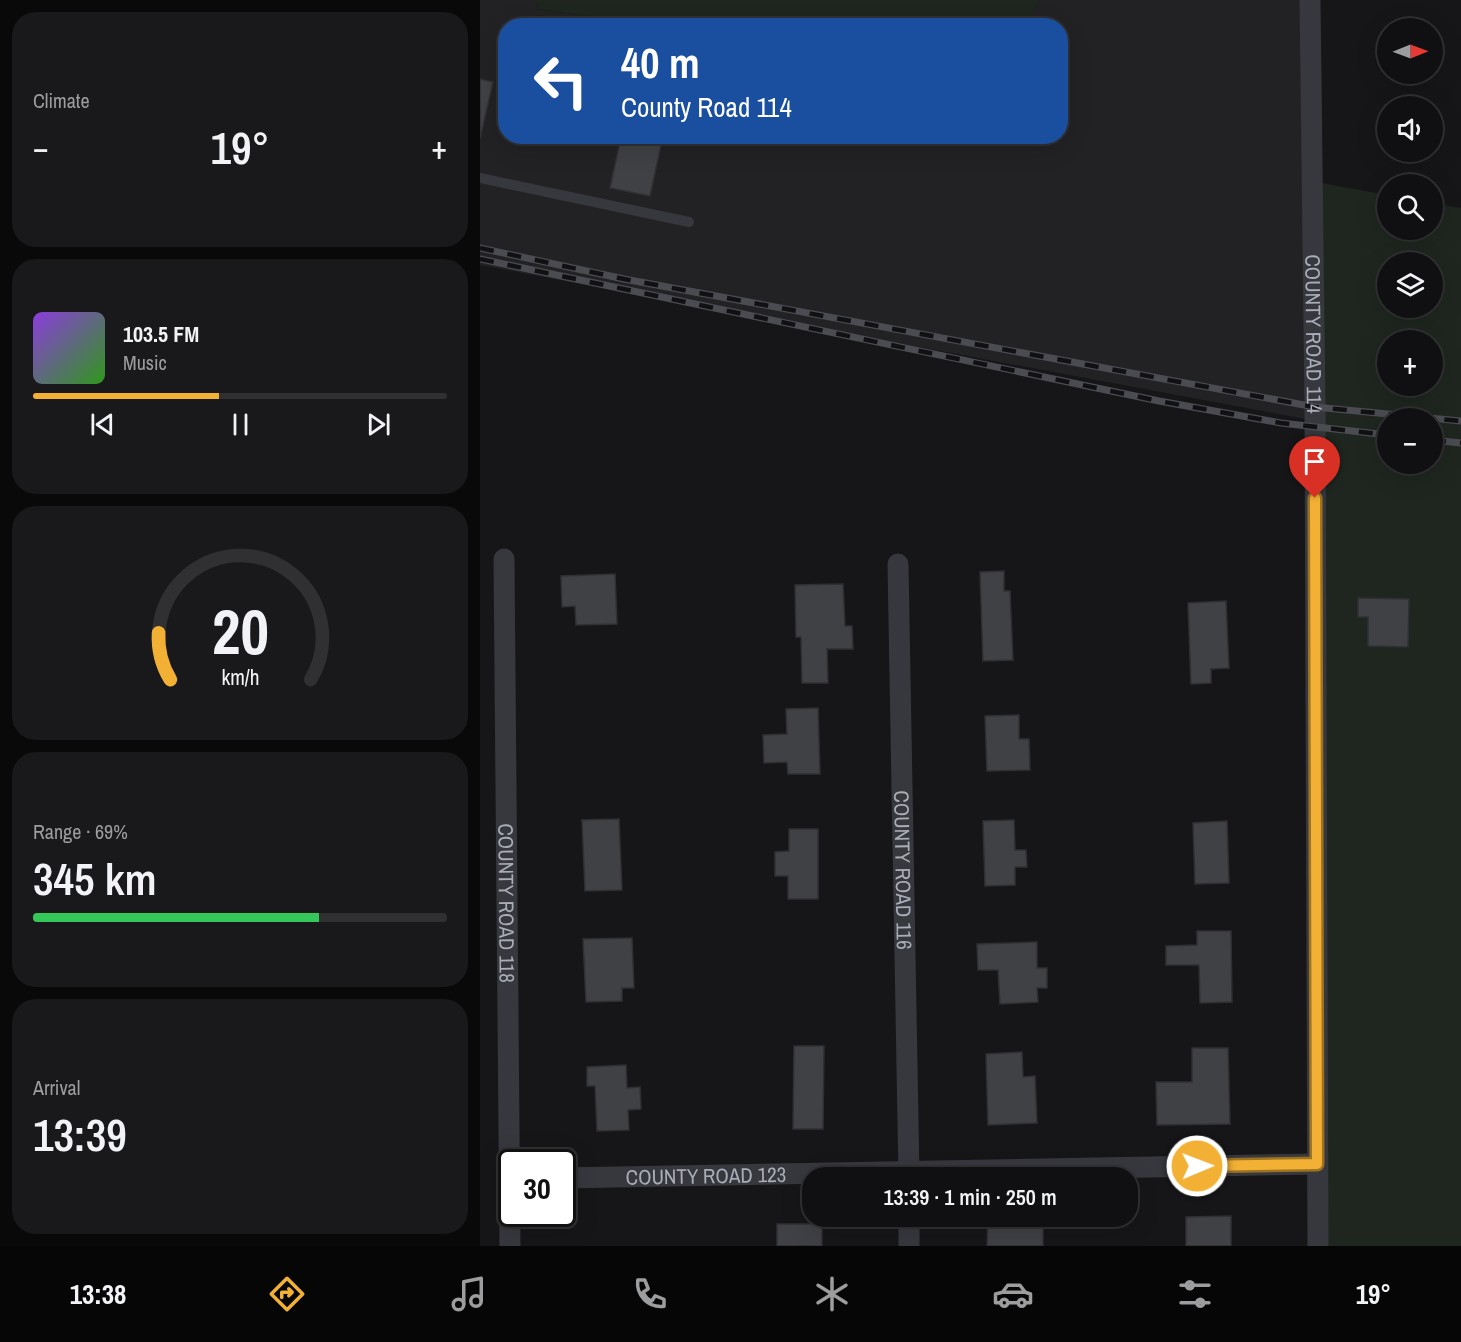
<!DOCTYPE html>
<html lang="en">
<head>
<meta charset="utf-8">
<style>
  :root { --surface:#101012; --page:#19191b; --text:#f1f3f6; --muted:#9c9d9f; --line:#303032; --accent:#f2b134 }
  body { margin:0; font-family:"Archivo Narrow",sans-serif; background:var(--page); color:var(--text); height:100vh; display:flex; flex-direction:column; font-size:22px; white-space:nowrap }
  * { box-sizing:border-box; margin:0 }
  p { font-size:20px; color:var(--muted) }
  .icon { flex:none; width:33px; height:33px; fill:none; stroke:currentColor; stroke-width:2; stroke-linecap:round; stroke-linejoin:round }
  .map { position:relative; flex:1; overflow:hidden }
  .details { display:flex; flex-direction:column; gap:12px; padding:12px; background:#09090a; width:480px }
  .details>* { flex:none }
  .guide { position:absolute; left:18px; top:18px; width:570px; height:126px; border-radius:24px; box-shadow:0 6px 24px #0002,0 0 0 2px var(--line); background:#1a4fa0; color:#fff; overflow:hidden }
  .needle { width:39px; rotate:89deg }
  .controls { position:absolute; left:897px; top:18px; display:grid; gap:12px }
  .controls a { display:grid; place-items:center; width:66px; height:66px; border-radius:50%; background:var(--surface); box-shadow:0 6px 24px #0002,0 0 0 2px var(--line); font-size:30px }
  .speed { position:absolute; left:18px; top:1149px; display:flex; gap:12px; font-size:30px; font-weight:700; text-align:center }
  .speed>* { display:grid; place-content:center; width:78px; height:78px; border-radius:50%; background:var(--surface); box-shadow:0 6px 24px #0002,0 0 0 2px var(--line); line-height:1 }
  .speed .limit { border:3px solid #111; border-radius:9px; background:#fff; color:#111 }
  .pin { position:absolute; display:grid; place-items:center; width:51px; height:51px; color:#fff; margin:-62px -26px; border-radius:50% 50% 50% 0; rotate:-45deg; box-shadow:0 0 6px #0007 }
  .pin .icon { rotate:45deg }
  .me { position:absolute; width:66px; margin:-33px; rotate:89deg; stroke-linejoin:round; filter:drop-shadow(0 0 4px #0008) }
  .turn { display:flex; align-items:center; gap:21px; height:126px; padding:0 24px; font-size:27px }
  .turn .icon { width:78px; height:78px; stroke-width:2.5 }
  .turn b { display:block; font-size:42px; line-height:51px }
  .big { font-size:45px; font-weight:600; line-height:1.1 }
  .details .card { flex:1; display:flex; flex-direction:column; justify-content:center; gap:9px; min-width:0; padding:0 21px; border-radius:24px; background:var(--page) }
  .details .dial { align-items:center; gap:0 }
  .dial svg { height:156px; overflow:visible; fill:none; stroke:var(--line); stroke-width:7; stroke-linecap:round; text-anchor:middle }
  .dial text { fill:var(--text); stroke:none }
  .song { display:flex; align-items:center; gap:18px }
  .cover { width:72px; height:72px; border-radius:9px; background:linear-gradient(135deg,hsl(270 70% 55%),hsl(110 70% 35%)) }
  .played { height:6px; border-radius:3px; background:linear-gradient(90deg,var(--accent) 45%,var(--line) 45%) }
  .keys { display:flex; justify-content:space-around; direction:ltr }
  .heat { display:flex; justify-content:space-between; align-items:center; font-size:33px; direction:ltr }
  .charge { height:9px; border-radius:4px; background:linear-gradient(90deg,#34c759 69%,var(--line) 0) }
  .trip { position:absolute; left:322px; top:1167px; width:336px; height:60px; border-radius:24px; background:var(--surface); box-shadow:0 6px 24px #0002,0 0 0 2px var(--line); font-weight:600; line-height:60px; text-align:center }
  .dock { display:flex; height:96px; justify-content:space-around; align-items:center; background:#060607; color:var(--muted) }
  .dock .icon { width:42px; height:42px }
  .dock .current { color:var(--accent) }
  .dock b { font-size:27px; color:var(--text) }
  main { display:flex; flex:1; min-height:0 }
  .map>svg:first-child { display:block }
  .built { fill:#222225 }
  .green { fill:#1e261f; fill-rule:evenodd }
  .building { fill:#404145; stroke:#303034; stroke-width:1.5 }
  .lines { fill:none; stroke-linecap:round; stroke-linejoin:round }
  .service { stroke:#37383d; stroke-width:10 }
  .minor { stroke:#37383d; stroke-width:21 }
  .rail-casing { stroke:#4a4c52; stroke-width:7 }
  .rail { stroke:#111113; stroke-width:4.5; stroke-dasharray:14; stroke-linecap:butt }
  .route-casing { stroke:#9d7322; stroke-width:15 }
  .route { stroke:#f2b134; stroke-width:10 }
  .labels { text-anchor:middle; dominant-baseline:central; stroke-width:5; stroke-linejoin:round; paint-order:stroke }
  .street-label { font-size:21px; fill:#a8adb8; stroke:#111113 }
</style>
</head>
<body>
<main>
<section class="details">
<div class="card"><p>Climate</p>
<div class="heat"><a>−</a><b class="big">19°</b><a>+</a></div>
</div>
<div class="card">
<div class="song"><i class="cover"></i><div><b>103.5 FM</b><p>Music</p></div></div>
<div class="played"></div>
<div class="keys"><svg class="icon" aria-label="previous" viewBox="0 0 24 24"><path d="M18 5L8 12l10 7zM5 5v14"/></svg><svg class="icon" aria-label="pause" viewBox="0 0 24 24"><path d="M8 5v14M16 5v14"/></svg><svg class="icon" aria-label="next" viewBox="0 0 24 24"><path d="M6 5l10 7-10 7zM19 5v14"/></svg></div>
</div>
<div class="card dial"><svg viewBox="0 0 100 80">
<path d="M14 69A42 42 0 1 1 86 69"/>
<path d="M14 69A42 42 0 0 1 8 45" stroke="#f2b134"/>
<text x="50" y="56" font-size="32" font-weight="700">20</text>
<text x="50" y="72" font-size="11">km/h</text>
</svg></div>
<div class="card"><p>Range · 69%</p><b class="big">345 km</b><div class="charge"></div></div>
<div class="card"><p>Arrival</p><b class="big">13:39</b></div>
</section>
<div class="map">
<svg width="981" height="1246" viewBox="0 0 981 1246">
  <rect width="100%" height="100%" fill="#161618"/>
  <polygon class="built" points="0,0 54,0 59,9 106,16 117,25 26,26 26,136 580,136 580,26 545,25 560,0 836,0 836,421 0,265"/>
  <g class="green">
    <polygon points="54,0 560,0 545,26 117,26 106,16 59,9"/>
    <path d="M836,182L907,195L908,230H952L953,203L981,208V1246H836ZM908,262H952V308H908ZM908,340H952V386H908ZM908,418H952V464H908Z"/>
  </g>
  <g class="building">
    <polygon points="0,79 13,82 0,139"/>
    <polygon points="141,136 183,136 170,196 130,188"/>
    <polygon points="524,571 524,591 530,591 533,660 503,661 500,572"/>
    <polygon points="135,574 137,624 96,625 95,606 82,607 81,576"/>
    <polygon points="363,584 365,626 372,626 373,649 347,649 348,683 322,683 321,637 316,637 315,585"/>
    <polygon points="878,598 929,599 928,647 888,646 888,617 878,617"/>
    <polygon points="746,601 749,668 731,669 731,683 711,684 708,603"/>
    <polygon points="338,708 340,774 308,774 307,762 284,763 283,735 307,734 306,709"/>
    <polygon points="539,715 539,739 549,739 550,770 507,771 505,716"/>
    <polygon points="139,819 142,890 105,891 102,820"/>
    <polygon points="534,820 535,850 546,850 547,867 535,867 535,885 505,886 503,821"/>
    <polygon points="747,821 749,883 715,884 713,823"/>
    <polygon points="309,829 338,829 338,899 308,899 308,876 295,876 295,852 309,851"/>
    <polygon points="717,931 751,931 752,1002 720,1003 719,965 686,965 686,946 717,945"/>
    <polygon points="152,938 154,988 142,988 142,1001 106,1002 103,939"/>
    <polygon points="557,942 557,968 567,968 567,988 557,988 558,1002 520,1004 518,970 498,970 497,944"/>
    <polygon points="314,1046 344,1046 343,1129 313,1129"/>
    <polygon points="712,1048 748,1048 750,1124 677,1125 676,1082 712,1082"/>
    <polygon points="542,1052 543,1077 555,1076 557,1123 508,1125 506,1054"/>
    <polygon points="146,1065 147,1088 160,1087 161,1109 148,1110 149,1130 117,1131 115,1086 107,1086 107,1067"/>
    <polygon points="751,1216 751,1246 706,1246 706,1217"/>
    <polygon points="508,1218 563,1218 563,1246 507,1246"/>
    <rect x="297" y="1224" width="45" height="22"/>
  </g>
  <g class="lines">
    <polyline class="service" points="0,178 209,222"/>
    <g class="minor">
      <path id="s1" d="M830,0L835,407L838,1246"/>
      <path id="s2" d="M24,559L30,1246"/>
      <path id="s3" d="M418,564L429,1178"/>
      <path id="s4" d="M82,1178L837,1164"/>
      <polyline points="429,1216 429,1246"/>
    </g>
    <g class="rail-casing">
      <g id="rail">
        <polyline points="0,248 144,279 835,407 981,421"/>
        <polyline points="0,259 679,401 801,423 908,435"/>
        <polyline points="952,440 981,443"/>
      </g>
    </g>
    <use href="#rail" class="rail"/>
  </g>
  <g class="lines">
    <g class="route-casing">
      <polyline id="route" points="717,1166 837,1164 835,498"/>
    </g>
    <use href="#route" class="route"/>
  </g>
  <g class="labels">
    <g class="street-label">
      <text stroke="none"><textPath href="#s1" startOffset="334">COUNTY ROAD 114</textPath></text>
      <text stroke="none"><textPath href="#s3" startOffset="306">COUNTY ROAD 116</textPath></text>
      <text stroke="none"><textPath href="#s2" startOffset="344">COUNTY ROAD 118</textPath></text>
      <text stroke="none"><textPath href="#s4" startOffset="144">COUNTY ROAD 123</textPath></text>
    </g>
  </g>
</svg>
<div class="controls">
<a><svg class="needle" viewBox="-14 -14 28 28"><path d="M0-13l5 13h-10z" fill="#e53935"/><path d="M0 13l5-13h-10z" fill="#9c9d9f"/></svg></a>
<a><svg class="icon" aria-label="sound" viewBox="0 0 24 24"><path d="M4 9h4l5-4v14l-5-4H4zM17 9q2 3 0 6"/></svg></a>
<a><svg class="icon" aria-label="search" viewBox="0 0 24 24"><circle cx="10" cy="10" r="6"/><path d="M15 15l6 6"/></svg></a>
<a><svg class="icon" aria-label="layers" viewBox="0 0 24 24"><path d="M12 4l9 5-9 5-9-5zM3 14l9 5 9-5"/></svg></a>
<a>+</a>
<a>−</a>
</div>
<div class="speed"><div class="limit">30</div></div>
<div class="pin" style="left:835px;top:498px;background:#d93025"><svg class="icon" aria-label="arrive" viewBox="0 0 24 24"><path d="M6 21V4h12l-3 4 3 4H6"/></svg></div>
<svg class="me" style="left:717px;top:1166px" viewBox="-20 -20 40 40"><circle r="17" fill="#f2b134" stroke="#fff" stroke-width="3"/><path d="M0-11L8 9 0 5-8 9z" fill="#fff"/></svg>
<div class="trip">13:39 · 1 min · 250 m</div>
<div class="guide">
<div class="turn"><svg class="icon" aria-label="left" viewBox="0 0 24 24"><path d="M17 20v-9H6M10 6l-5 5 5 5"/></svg><div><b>40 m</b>County Road 114</div></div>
</div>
</div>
</main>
<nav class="dock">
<b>13:38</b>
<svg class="icon current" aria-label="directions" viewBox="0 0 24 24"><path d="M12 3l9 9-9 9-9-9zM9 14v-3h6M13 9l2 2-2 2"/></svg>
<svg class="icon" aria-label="music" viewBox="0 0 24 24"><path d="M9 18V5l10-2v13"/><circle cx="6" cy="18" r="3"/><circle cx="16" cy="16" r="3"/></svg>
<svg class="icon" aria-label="phone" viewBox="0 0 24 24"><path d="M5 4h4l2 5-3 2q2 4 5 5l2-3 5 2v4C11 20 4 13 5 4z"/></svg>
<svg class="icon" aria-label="climate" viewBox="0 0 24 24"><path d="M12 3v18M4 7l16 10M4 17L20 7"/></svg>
<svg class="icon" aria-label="car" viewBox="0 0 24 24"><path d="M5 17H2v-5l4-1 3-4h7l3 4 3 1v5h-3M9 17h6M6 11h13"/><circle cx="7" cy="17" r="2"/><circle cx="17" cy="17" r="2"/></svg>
<svg class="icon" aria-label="filters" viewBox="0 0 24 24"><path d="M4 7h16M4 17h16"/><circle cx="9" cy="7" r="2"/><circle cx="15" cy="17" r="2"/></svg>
<b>19°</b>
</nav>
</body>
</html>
